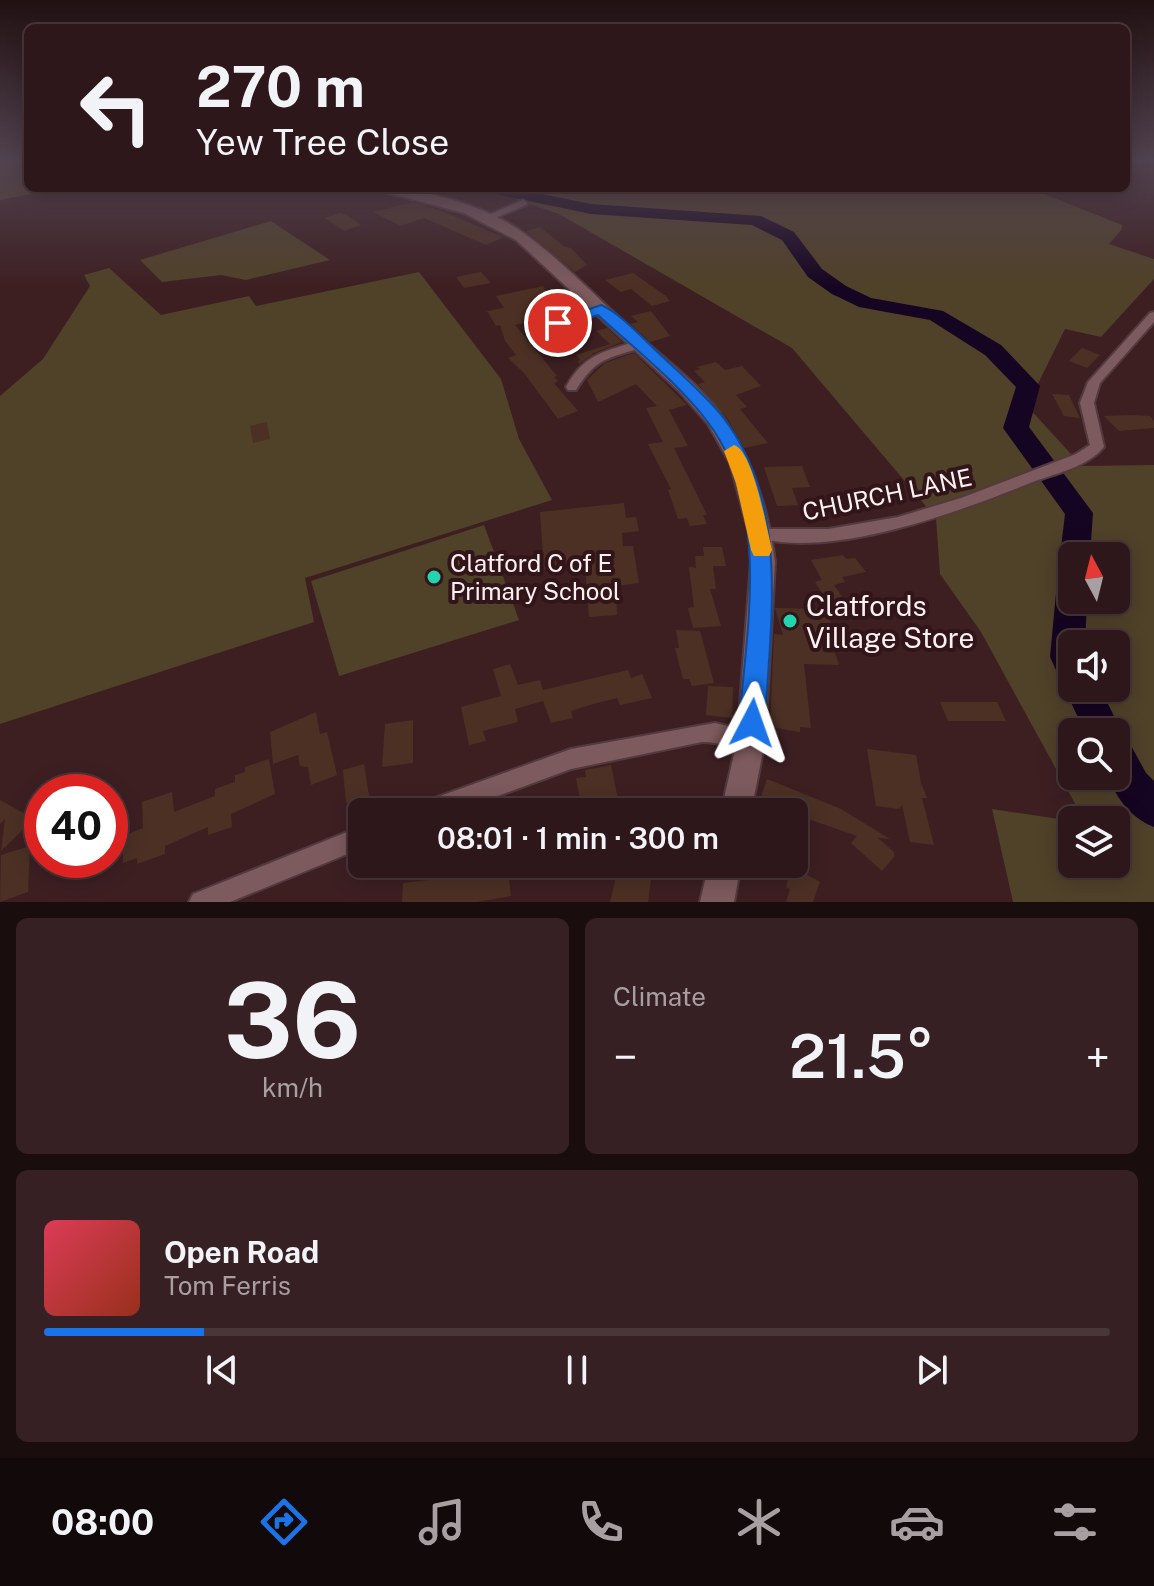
<!DOCTYPE html>
<html lang="en">
<head>
<meta charset="utf-8">
<style>
  :root { --surface:#2e171a; --page:#362023; --text:#f1f3f6; --muted:#a79fa2; --line:#493639; --accent:#1a73e8 }
  body { margin:0; font-family:"Public Sans",sans-serif; background:var(--page); color:var(--text); height:100vh; display:flex; flex-direction:column; font-size:30px; white-space:nowrap }
  * { box-sizing:border-box; margin:0 }
  p { font-size:26px; color:var(--muted) }
  .icon { flex:none; width:44px; height:44px; fill:none; stroke:currentColor; stroke-width:2; stroke-linecap:round; stroke-linejoin:round }
  .map { position:relative; height:902px; overflow:hidden }
  .panel { display:flex; flex-direction:column; gap:16px; padding:16px; background:#190d0e; flex:1 }
  .panel>* { flex:none }
  .guide { position:absolute; left:24px; top:24px; width:1106px; height:168px; border-radius:12px; box-shadow:0 4px 20px #0003,0 0 0 2px var(--line); background:#2e171a; color:var(--text); overflow:hidden }
  .needle { width:52px; rotate:353deg }
  .controls { position:absolute; left:1058px; top:542px; display:grid; gap:16px }
  .controls a { display:grid; place-items:center; width:72px; height:72px; border-radius:12px; background:var(--surface); box-shadow:0 4px 20px #0003,0 0 0 2px var(--line); font-size:40px }
  .speed { position:absolute; left:24px; top:774px; display:flex; gap:16px; font-size:40px; font-weight:700; text-align:center }
  .speed>* { display:grid; place-content:center; width:104px; height:104px; border-radius:50%; background:var(--surface); box-shadow:0 4px 20px #0003,0 0 0 2px var(--line); line-height:1 }
  .speed .limit { border:12px solid #d22; background:#fff; color:#111 }
  .pin { position:absolute; display:grid; place-items:center; width:68px; height:68px; color:#fff; margin:-34px; border:4px solid #fff; border-radius:50%; box-shadow:0 2px 8px #0007 }
  .me { position:absolute; width:88px; margin:-44px; rotate:4deg; stroke-linejoin:round; filter:drop-shadow(0 0 6px #0008) }
  .turn { display:flex; align-items:center; gap:28px; height:168px; padding:0 40px; font-size:36px }
  .turn .icon { width:104px; height:104px; stroke-width:2.5 }
  .turn b { display:block; font-size:56px; line-height:68px }
  .big { font-size:60px; font-weight:600; line-height:1.1 }
  .panel .card { flex:1; display:flex; flex-direction:column; justify-content:center; gap:12px; min-width:0; padding:0 28px; border-radius:12px; background:var(--page) }
  .panel .dial { align-items:center; gap:0 }
  .dial b { font-size:104px; line-height:1 }
  .song { display:flex; align-items:center; gap:24px }
  .cover { width:96px; height:96px; border-radius:12px; background:linear-gradient(135deg,hsl(350 70% 55%),hsl(10 70% 35%)) }
  .played { height:8px; border-radius:4px; background:linear-gradient(90deg,var(--accent) 15%,var(--line) 15%) }
  .keys { display:flex; justify-content:space-around; direction:ltr }
  .heat { display:flex; justify-content:space-between; align-items:center; font-size:44px; direction:ltr }
  .panel .tiles { flex:1; display:grid; gap:16px; grid-template-columns:1fr 1fr }
  .card:last-child { grid-column:span 2 }
  .trip { position:absolute; left:348px; top:798px; width:460px; height:80px; border-radius:12px; background:var(--surface); box-shadow:0 4px 20px #0003,0 0 0 2px var(--line); font-weight:600; line-height:80px; text-align:center }
  .tabs { display:flex; height:128px; justify-content:space-around; align-items:center; background:#12090a; color:var(--muted) }
  .tabs .icon { width:56px; height:56px }
  .tabs .selected { color:var(--accent) }
  .tabs b { font-size:36px; color:var(--text) }
  .map>svg:first-child { display:block }
  .green { fill:#504129; fill-rule:evenodd }
  .lines { fill:none; stroke-linecap:round; stroke-linejoin:round }
  .river { fill:#160522; fill-rule:evenodd }
  .building { fill:#4c3024 }
  .street-casing { stroke:#523a3f; stroke-width:4 }
  .secondary-casing { stroke:#523a3f; stroke-width:4 }
  .street { fill:#7d5a5d; fill-rule:evenodd }
  .secondary { fill:#7d5a5d; fill-rule:evenodd }
  .route { fill:#1a73e8; stroke:#114b97; stroke-width:2 }
  .slow { fill:#f59e0b }
  .poi-dot { fill:#23d5af; stroke:#321519; stroke-width:3 }
  .labels { text-anchor:middle; dominant-baseline:central; stroke-width:8; stroke-linejoin:round; paint-order:stroke }
  .street-label { font-size:24px; fill:#fef1f2; stroke:#321519 }
  .poi-label { font-size:24px; fill:#fef1f2; stroke:#321519; text-anchor:start }
  .near-poi-label { font-size:28px; fill:#fef1f2; stroke:#321519; text-anchor:start }
</style>
</head>
<body>
<div class="map">
<svg width="1154" height="902" viewBox="0 0 1154 902">
  <rect width="100%" height="100%" fill="#3d1f22"/>
  <g class="green">
    <polygon points="0,161 28,161 28,188 62,188 0,200"/>
    <path d="M483,188H1029L1122,225V229L1109,244L1154,259V279L1101,337L1065,329L1027,406L1082,466L1154,465V902H1013L992,809L1072,821V864H1116V820H1084L981,632L940,574L936,518L792,348L559,214ZM1072,556H1116V600H1072ZM1072,644H1116V688H1072ZM1072,732H1116V776H1072Z"/>
    <polygon points="271,221 330,260 246,280 221,275 162,282 140,260"/>
    <polygon points="109,268 161,315 249,296 256,306 419,272 501,379 519,439 552,500 305,578 314,622 0,724 0,396 43,359 90,286 84,275"/>
    <polygon points="484,525 519,620 339,676 311,581"/>
  </g>
  <g class="lines">
    <g class="river">
      <polygon points="482,188 513,188 591,204 761,216 794,232 822,269 846,286 871,298 943,311 1001,345 1040,386 1029,427 1093,513 1090,556 1072,556 1072,566 1064,564 1060,556 1065,514 1003,428 1016,387 985,355 930,320 859,307 832,294 808,277 782,240 752,225 591,214 490,193"/>
      <path d="M1072,580V600H1087L1085,644H1072V688H1100L1122,732L1120,738L1129,742L1146,773L1154,781V827C1129,817 1118,799 1107,776H1116V732H1085L1064,688L1068,681L1060,679L1050,657L1056,593L1061,584Z"/>
    </g>
  </g>
  <g class="building">
    <polygon points="412,202 439,210 504,237 486,245 424,218 401,226 373,212"/>
    <polygon points="339,213 347,215 361,225 344,231 325,218"/>
    <polygon points="540,227 565,247 571,248 587,265 575,272 526,231"/>
    <polygon points="481,272 491,283 464,288 456,277"/>
    <polygon points="633,273 666,296 670,301 652,306 631,289 621,292 605,280"/>
    <polygon points="543,286 550,297 568,293 585,308 515,325 557,376 554,377 558,381 554,383 578,411 558,419 524,373 508,358 516,355 505,341 500,325 496,326 487,311 504,308 496,296"/>
    <polygon points="651,311 670,336 650,342 630,324 638,322 631,316"/>
    <polygon points="607,328 622,342 594,353 579,364 578,361 581,360 576,355 610,344 596,331"/>
    <polygon points="1082,348 1100,355 1087,368 1069,361"/>
    <polygon points="634,353 687,405 669,410 688,446 674,448 707,515 703,515 707,524 690,526 687,518 678,519 668,490 671,489 648,444 663,442 646,408 657,406 636,384 598,402 587,380 605,363"/>
    <polygon points="716,362 725,370 742,366 761,386 736,395 747,407 740,409 768,443 744,448 727,418 698,384 705,382 694,371 700,369 697,367"/>
    <polygon points="1052,394 1069,395 1080,418 1064,416"/>
    <polygon points="1131,415 1150,416 1154,421 1154,428 1119,431 1104,416"/>
    <polygon points="267,422 270,439 253,443 250,426"/>
    <polygon points="802,466 810,487 792,488 798,505 777,506 764,467"/>
    <polygon points="624,503 626,518 636,517 639,531 622,533 623,546 633,546 639,583 616,586 617,615 589,617 585,566 544,569 540,512"/>
    <polygon points="703,547 722,547 726,566 713,566 716,589 710,589 721,626 693,628 688,608 694,607 689,567 696,568 695,556 704,556"/>
    <polygon points="843,555 846,559 855,558 866,572 842,577 845,582 834,585 847,604 831,607 815,582 822,580 811,560"/>
    <polygon points="775,608 826,609 833,629 818,629 823,652 835,653 839,665 804,664 811,728 800,727 800,732 770,727 774,634 783,635"/>
    <polygon points="676,630 700,631 714,683 692,686 689,679 683,679 675,648 679,648"/>
    <polygon points="510,664 518,685 540,680 543,690 628,670 631,678 642,674 652,698 620,705 617,698 593,704 571,711 573,718 551,723 543,701 515,709 518,722 483,731 486,741 469,745 461,707 501,696 493,669"/>
    <polygon points="708,686 733,687 732,718 706,715"/>
    <polygon points="940,702 997,702 1006,721 948,721"/>
    <polygon points="316,712 320,734 327,732 337,775 311,785 308,767 300,766 298,755 273,764 270,732"/>
    <polygon points="413,720 413,763 382,767 385,724"/>
    <polygon points="867,749 916,755 921,783 927,798 922,798 934,845 910,842 902,805 899,809 876,806"/>
    <polygon points="269,759 275,794 231,814 232,827 208,835 208,827 165,846 165,854 137,864 137,858 123,863 123,848 110,853 110,841 143,828 142,802 172,792 174,812 215,796 215,789 235,782 235,775 245,772 245,767"/>
    <polygon points="364,764 369,796 346,803 343,770"/>
    <polygon points="611,765 619,804 593,809 592,803 581,805 576,778 586,777 585,770"/>
    <polygon points="767,779 841,809 890,839 878,838 894,852 894,857 882,871 851,843 857,836 759,802"/>
    <polygon points="0,800 34,819 1,851 5,819 0,824"/>
    <polygon points="30,846 28,892 0,902 1,855"/>
    <polygon points="483,864 507,864 511,896 477,902 402,902 403,883 453,877 452,869"/>
    <polygon points="619,864 653,864 648,902 610,902"/>
    <polygon points="791,866 820,882 813,902 786,902 790,889 786,887"/>
  </g>
  <g class="lines">
    <g class="street-casing">
      <g id="street">
        <polygon points="523,200 527,203 526,205 490,220 482,218"/>
        <polygon points="601,307 607,310 605,312 543,331 554,349 552,352 544,352 530,329 532,327"/>
        <path d="M1154,312V322L1100,383L1094,403L1104,447C1087,467 1057,473 1033,482C960,511 833,560 754,537L752,533L754,529H828L898,517L961,498L1076,454L1090,445L1080,403L1088,382L1150,313Z"/>
        <path d="M638,341L642,342V348C608,358 596,358 576,390H568L566,387C583,355 604,351 638,341Z"/>
        <path d="M715,723L758,734L761,741L758,748C743,753 720,741 702,742L571,769L455,812H415L418,804L426,801L571,749Z"/>
        <polygon points="362,826 362,848 230,902 189,902 193,894"/>
      </g>
    </g>
    <g class="secondary-casing">
      <g id="secondary">
        <path d="M370,188C421,188 483,203 525,234C565,263 601,302 638,335C667,361 703,387 725,420C753,463 769,512 775,562L765,741L751,812H721L737,741L751,562L749,533L730,463L708,424L679,391L516,240L464,213Z"/>
        <polygon points="709,864 741,864 734,902 700,902"/>
      </g>
    </g>
    <use href="#street" class="street"/>
    <use href="#secondary" class="secondary"/>
  </g>
  <linearGradient id="sky" x2="0" y2="1"><stop stop-color="#221113"/><stop offset="0.56" stop-color="#51424f"/><stop offset="1" stop-color="#51424f" stop-opacity="0"/></linearGradient>
  <rect width="1154" height="287" fill="url(#sky)"/>
  <path class="route" d="M601,305C620,312 650,346 666,360C685,378 706,396 722,416C791,504 770,621 765,723L761,732L752,735L743,732L739,723C747,628 771,504 707,421C677,382 635,349 598,315L558,327L550,323Z"/>
  <path class="slow" d="M734,445C753,450 767,530 772,550L769,556H754L751,550L736,483L724,451Z"/>
  <g class="poi-dot">
    <circle cx="434" cy="577" r="8"/>
    <circle cx="790" cy="621" r="8"/>
  </g>
  <g class="labels">
    <g class="street-label">
      <text transform="translate(887 494) rotate(-12)">CHURCH LANE</text>
    </g>
    <g class="poi-label">
      <text x="450" y="563">Clatford C of E<tspan x="450" dy="28">Primary School</tspan></text>
    </g>
    <g class="near-poi-label">
      <text x="806" y="605">Clatfords<tspan x="806" dy="32">Village Store</tspan></text>
    </g>
  </g>
</svg>
<div class="controls">
<a><svg class="needle" viewBox="-14 -14 28 28"><path d="M0-13l5 13h-10z" fill="#e53935"/><path d="M0 13l5-13h-10z" fill="#a79fa2"/></svg></a>
<a><svg class="icon" aria-label="sound" viewBox="0 0 24 24"><path d="M4 9h4l5-4v14l-5-4H4zM17 9q2 3 0 6"/></svg></a>
<a><svg class="icon" aria-label="search" viewBox="0 0 24 24"><circle cx="10" cy="10" r="6"/><path d="M15 15l6 6"/></svg></a>
<a><svg class="icon" aria-label="layers" viewBox="0 0 24 24"><path d="M12 4l9 5-9 5-9-5zM3 14l9 5 9-5"/></svg></a>
</div>
<div class="speed"><div class="limit">40</div></div>
<div class="pin" style="left:558px;top:323px;background:#d93025"><svg class="icon" aria-label="arrive" viewBox="0 0 24 24"><path d="M6 21V4h12l-3 4 3 4H6"/></svg></div>
<svg class="me" style="left:752px;top:723px" viewBox="-20 -20 40 40"><path d="M0-17L14 15 0 8-14 15z" fill="#1a73e8" stroke="#fff" stroke-width="4"/></svg>
<div class="trip">08:01 · 1 min · 300 m</div>
<div class="guide">
<div class="turn"><svg class="icon" aria-label="left" viewBox="0 0 24 24"><path d="M17 20v-9H6M10 6l-5 5 5 5"/></svg><div><b>270 m</b>Yew Tree Close</div></div>
</div>
</div>
<section class="panel">
<div class="tiles">
<div class="card dial"><b>36</b><p>km/h</p></div>
<div class="card"><p>Climate</p>
<div class="heat"><a>−</a><b class="big">21.5°</b><a>+</a></div>
</div>
<div class="card">
<div class="song"><i class="cover"></i><div><b>Open Road</b><p>Tom Ferris</p></div></div>
<div class="played"></div>
<div class="keys"><svg class="icon" aria-label="previous" viewBox="0 0 24 24"><path d="M18 5L8 12l10 7zM5 5v14"/></svg><svg class="icon" aria-label="pause" viewBox="0 0 24 24"><path d="M8 5v14M16 5v14"/></svg><svg class="icon" aria-label="next" viewBox="0 0 24 24"><path d="M6 5l10 7-10 7zM19 5v14"/></svg></div>
</div>
</div>
</section>
<nav class="tabs">
<b>08:00</b>
<svg class="icon selected" aria-label="directions" viewBox="0 0 24 24"><path d="M12 3l9 9-9 9-9-9zM9 14v-3h6M13 9l2 2-2 2"/></svg>
<svg class="icon" aria-label="music" viewBox="0 0 24 24"><path d="M9 18V5l10-2v13"/><circle cx="6" cy="18" r="3"/><circle cx="16" cy="16" r="3"/></svg>
<svg class="icon" aria-label="phone" viewBox="0 0 24 24"><path d="M5 4h4l2 5-3 2q2 4 5 5l2-3 5 2v4C11 20 4 13 5 4z"/></svg>
<svg class="icon" aria-label="climate" viewBox="0 0 24 24"><path d="M12 3v18M4 7l16 10M4 17L20 7"/></svg>
<svg class="icon" aria-label="car" viewBox="0 0 24 24"><path d="M5 17H2v-5l4-1 3-4h7l3 4 3 1v5h-3M9 17h6M6 11h13"/><circle cx="7" cy="17" r="2"/><circle cx="17" cy="17" r="2"/></svg>
<svg class="icon" aria-label="filters" viewBox="0 0 24 24"><path d="M4 7h16M4 17h16"/><circle cx="9" cy="7" r="2"/><circle cx="15" cy="17" r="2"/></svg>
</nav>
</body>
</html>
